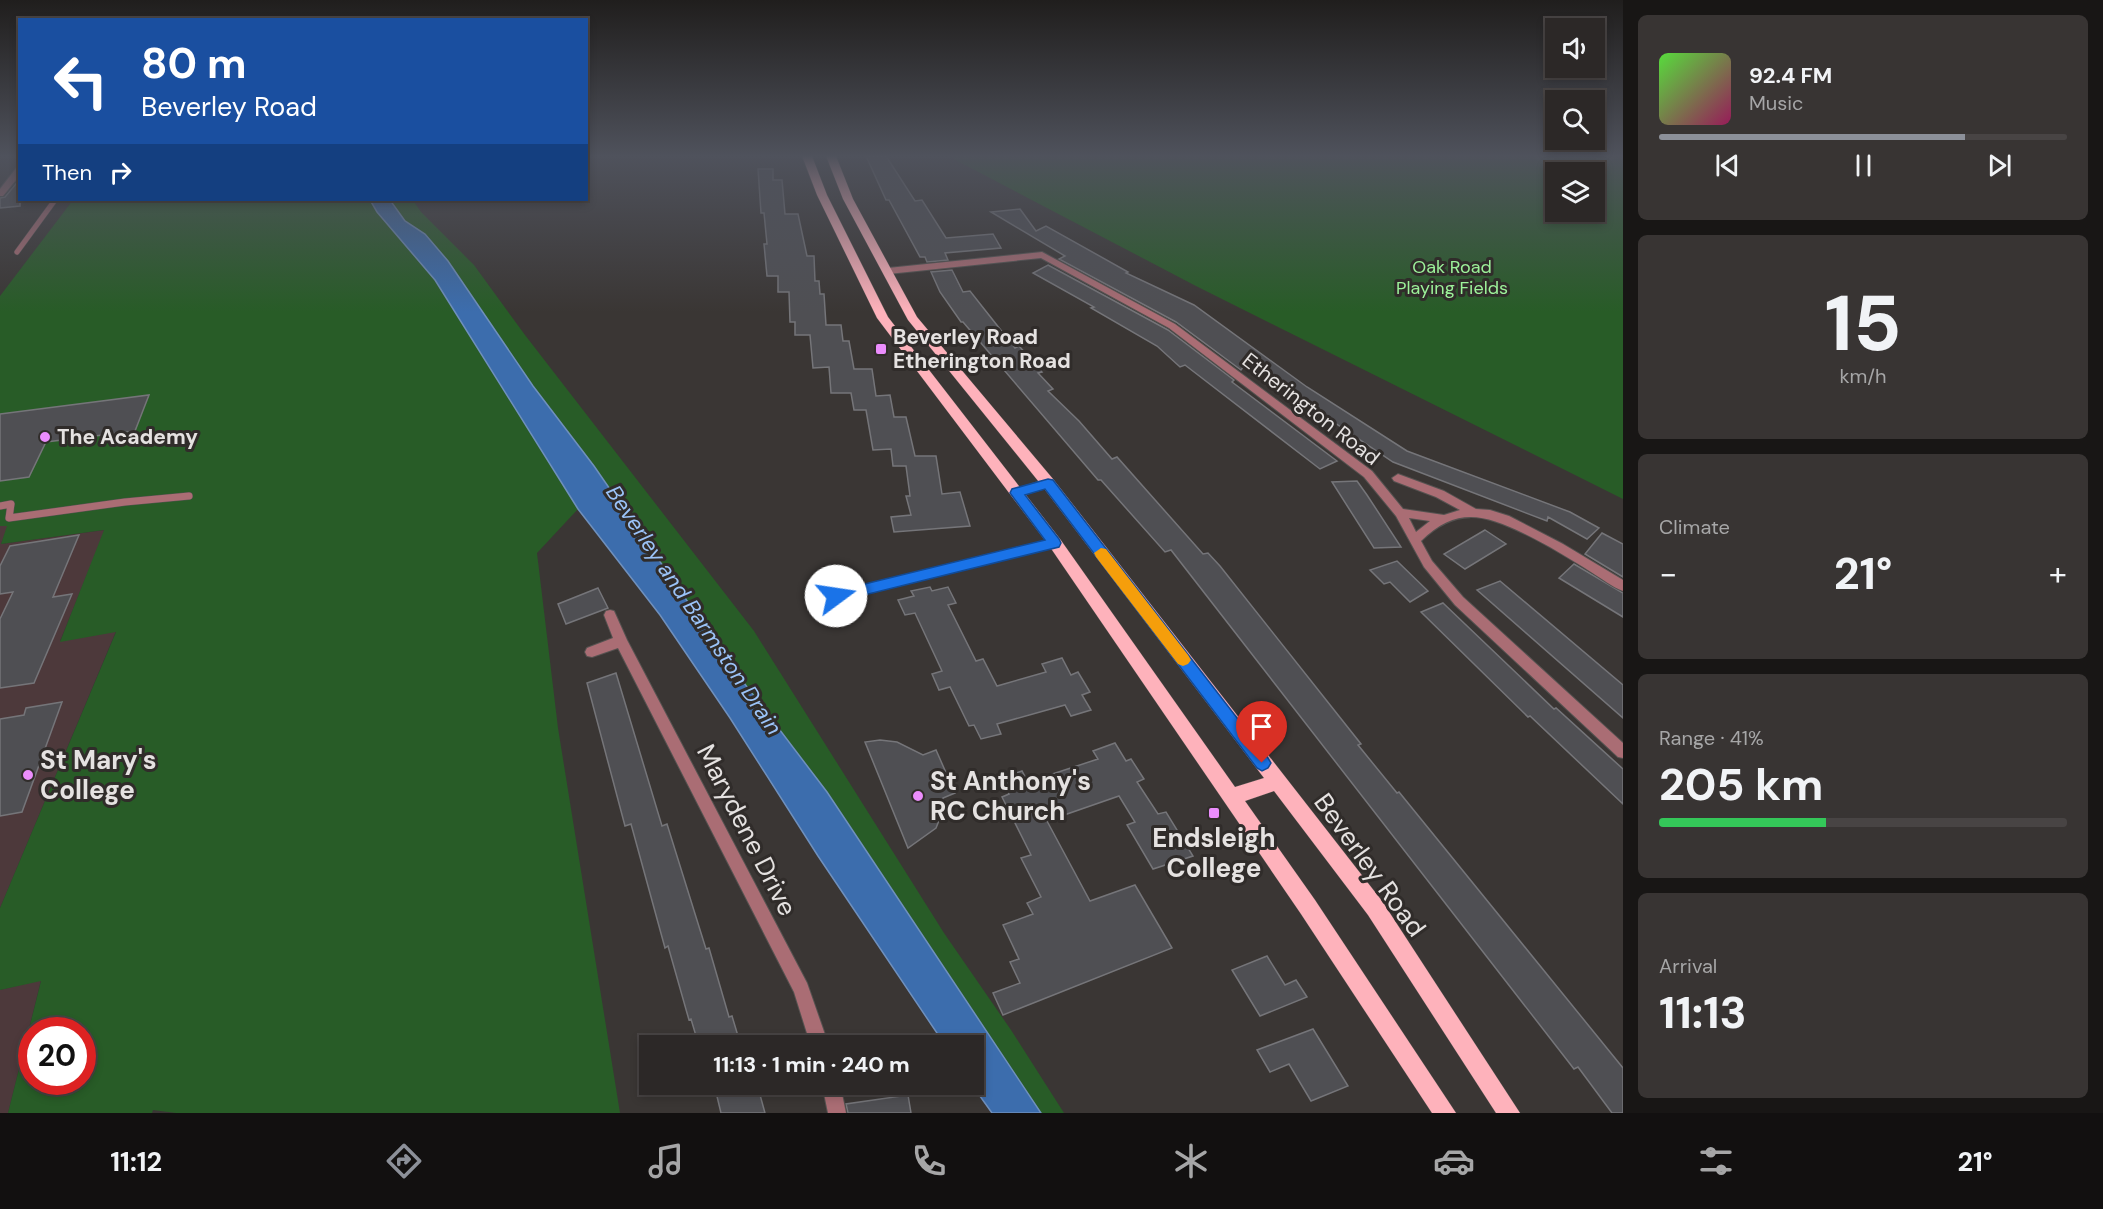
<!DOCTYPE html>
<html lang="en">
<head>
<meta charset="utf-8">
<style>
  :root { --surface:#2c2827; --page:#383433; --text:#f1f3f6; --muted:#a6a6a7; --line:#484444; --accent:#8c9099 }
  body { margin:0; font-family:"DM Sans",sans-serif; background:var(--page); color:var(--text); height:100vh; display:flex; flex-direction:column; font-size:22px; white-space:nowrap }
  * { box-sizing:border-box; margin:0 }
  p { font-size:20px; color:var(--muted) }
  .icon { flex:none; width:33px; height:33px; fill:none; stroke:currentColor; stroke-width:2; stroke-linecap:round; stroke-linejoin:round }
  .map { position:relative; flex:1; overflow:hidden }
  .sheet { display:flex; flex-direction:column; gap:15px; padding:15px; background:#181615; width:480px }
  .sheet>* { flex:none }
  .guide { position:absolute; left:18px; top:18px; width:570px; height:183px; border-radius:0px; box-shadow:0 3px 9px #0003,0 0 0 2px var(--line); background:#1a4fa0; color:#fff; overflow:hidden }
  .tools { position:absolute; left:1545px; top:18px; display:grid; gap:12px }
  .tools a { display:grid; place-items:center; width:60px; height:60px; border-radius:0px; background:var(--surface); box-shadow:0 3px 9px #0003,0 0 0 2px var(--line); font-size:30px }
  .speed { position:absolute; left:18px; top:1017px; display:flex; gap:12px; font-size:30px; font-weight:700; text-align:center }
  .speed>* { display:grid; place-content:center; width:78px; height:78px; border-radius:50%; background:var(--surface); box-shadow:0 3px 9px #0003,0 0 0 2px var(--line); line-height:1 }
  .speed .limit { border:9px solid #d22; background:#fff; color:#111 }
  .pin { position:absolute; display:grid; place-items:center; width:51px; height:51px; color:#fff; margin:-62px -26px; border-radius:50% 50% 50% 0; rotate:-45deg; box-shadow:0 0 6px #0007 }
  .pin .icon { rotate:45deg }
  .me { position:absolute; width:66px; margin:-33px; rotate:76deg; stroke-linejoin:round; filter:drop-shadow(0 0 4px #0008) }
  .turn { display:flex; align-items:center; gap:21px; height:126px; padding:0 24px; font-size:27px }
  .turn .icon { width:78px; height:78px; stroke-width:2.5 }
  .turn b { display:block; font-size:42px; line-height:51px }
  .then { display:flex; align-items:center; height:57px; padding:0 24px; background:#0003; gap:12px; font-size:22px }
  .big { font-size:45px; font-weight:700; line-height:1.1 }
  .sheet .tile { flex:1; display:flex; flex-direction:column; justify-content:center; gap:9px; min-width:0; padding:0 21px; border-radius:9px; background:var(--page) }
  .sheet .dial { align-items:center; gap:0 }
  .dial b { font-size:78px; line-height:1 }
  .song { display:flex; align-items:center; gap:18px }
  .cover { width:72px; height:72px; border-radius:9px; background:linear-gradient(135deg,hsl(110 70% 55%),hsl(330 70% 35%)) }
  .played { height:6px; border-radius:3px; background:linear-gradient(90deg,var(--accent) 75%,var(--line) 75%) }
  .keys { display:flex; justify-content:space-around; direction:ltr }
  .heat { display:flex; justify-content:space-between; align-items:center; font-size:33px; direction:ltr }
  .charge { height:9px; border-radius:4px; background:linear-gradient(90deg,#34c759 41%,var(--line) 0) }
  .trip { position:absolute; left:639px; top:1035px; width:345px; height:60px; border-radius:0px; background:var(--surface); box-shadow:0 3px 9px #0003,0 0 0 2px var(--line); font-weight:700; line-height:60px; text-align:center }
  .tab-bar { display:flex; height:96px; justify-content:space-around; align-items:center; background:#121010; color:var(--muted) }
  .tab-bar .icon { width:42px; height:42px }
  .tab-bar .on { color:var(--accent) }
  .tab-bar b { font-size:27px; color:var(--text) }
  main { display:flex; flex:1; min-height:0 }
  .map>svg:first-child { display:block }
  .education { fill:#4d393b }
  .green { fill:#285c27; fill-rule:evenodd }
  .water { fill:#3c6dad; stroke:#6f90bd; stroke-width:1.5 }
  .building { fill:#4f4f53; stroke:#757579; stroke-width:1.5 }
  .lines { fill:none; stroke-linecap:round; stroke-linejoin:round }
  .lane-far2-casing { stroke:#555250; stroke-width:6 }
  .lane-far1-casing { stroke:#555250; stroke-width:8 }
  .lane-casing { stroke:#555250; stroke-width:10 }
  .street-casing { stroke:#555250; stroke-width:2 }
  .secondary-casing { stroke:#555250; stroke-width:2 }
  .primary-casing { stroke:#555250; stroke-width:1 }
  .lane-far2 { stroke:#aa6d74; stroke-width:5 }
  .lane-far1 { stroke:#aa6d74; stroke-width:7 }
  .lane { stroke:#aa6d74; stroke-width:8 }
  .street { fill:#aa6d74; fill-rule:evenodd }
  .secondary { fill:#ea8a96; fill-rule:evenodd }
  .primary { fill:#feb2bb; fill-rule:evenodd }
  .route { fill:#1a73e8; stroke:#114b97; stroke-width:1.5 }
  .slow { fill:#f59e0b }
  .poi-dot { fill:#eb8dfc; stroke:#302c2a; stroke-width:2 }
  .labels { text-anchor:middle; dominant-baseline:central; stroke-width:6; stroke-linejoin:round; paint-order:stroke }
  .far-park-label { font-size:18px; fill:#9df29a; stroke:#302c2a }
  .poi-label { font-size:21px; font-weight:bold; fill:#e5e2e1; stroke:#302c2a; text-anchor:start }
  .street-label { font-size:21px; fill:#e5e2e1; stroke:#302c2a }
  .water-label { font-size:22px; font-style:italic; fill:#9bc3f8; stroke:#302c2a }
  .near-poi-label { font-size:26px; font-weight:bold; fill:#e5e2e1; stroke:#302c2a; text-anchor:start }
  .near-street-label { font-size:26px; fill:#e5e2e1; stroke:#302c2a }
</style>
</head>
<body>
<main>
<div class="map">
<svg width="1623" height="1113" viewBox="0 0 1623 1113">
  <rect width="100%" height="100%" fill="#3a3634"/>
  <g class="education">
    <polygon points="0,526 8,526 1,544 105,530 60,641 116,631 0,908"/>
    <polygon points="41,980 8,1113 0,1113 0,990"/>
  </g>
  <g class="green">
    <path d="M948,156H1623V499L1194,285ZM1556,172H1594V212H1556Z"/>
    <path d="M73,200H370L377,212L435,279L578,509L537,553L558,728L620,1113H176L153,1110L152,1113H8L41,981L0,990V908L116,632L60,642L104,530L1,544L7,526H0V296ZM32,1030H82V1082H32Z"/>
    <polygon points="390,200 413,200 421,212 474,265 525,335 754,631 944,933 1011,1030 1064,1113 1041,1113 827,792 741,679 594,466 533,386 448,261 425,234 404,220"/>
  </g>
  <polygon class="water" points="370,200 390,200 405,221 425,234 448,261 533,386 594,466 741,679 827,792 1041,1113 992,1113 972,1085 974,1046 945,1045 818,856 730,718 660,615 578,509 435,280 377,212"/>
  <g class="building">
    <polygon points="866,156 886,156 915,201 922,200 946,238 993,234 1001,248 945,253 948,260 927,262 925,257 920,257 889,200 886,200"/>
    <polygon points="758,169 773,169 773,180 782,180 785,214 798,214 807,256 814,256 815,281 819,281 820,294 824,294 826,325 841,325 843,341 849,341 854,369 872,369 876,396 890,395 894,417 906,417 915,456 936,456 942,494 960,492 970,526 894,532 891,517 911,515 906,496 910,496 906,466 893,466 891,449 873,450 866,410 854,410 851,393 831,393 829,367 813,368 810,335 795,335 795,322 790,322 789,292 778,292 778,276 767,276 764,244 767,244 764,213 761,213"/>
    <polygon points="20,179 20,206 0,208 0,198 5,197"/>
    <polygon points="1020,209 1036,231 1046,226 1128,272 1126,273 1194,305 1307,387 1407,451 1570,512 1599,528 1587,539 1548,517 1547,521 1393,462 1246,363 1241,370 1176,322 1059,259 1065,256 991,212"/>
    <polygon points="1048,265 1168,330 1234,380 1232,382 1337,461 1320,469 1185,365 1180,367 1157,346 1091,308 1094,307 1033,273"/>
    <polygon points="952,270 963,292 970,291 1015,348 1019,346 1042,372 1038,373 1053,389 1048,391 1079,421 1112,459 1117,457 1203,554 1208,553 1220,566 1361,744 1358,745 1397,793 1399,792 1623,1068 1623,1113 1612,1113 1578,1067 1574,1069 1171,550 1165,552 1101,480 1098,480 963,322 961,322 940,292 931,272"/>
    <polygon points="149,395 135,431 46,442 29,477 0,481 0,414"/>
    <polygon points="1357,481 1367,495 1401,547 1374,548 1332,482"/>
    <polygon points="1485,530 1506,544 1465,569 1444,554"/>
    <polygon points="1602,533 1623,544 1623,577 1585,554"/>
    <polygon points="79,535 53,597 72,594 34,683 0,688 0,619 13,592 0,594 0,566 10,546"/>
    <polygon points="1397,561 1428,591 1410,602 1390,582 1384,584 1370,570"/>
    <polygon points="1574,564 1623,593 1623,617 1559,578"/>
    <polygon points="1500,581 1623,685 1623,718 1477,590"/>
    <polygon points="930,587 932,591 948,587 956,603 948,605 976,661 983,659 997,686 1046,672 1042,664 1062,658 1071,675 1078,672 1090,692 1082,695 1091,710 1071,716 1065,705 997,724 1001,734 981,739 974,725 969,726 950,687 939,690 932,674 942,671 915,613 905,615 898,600 914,596 911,591"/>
    <polygon points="598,588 608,608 566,624 558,604"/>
    <polygon points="1443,603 1554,709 1556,708 1623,769 1623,804 1530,716 1528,717 1421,612"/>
    <polygon points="616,673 662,826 667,824 706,949 709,948 729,1017 732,1016 741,1046 699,1046 691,1019 689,1020 668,946 665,948 631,824 625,826 587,683"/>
    <polygon points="62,702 22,812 0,816 0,719 24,715 26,708"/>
    <polygon points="880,740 897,742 923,755 936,750 955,793 943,798 942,813 936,828 908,848 865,742"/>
    <polygon points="1115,743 1126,761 1131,759 1144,779 1137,782 1158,814 1166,812 1193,856 1153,869 1127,825 1135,822 1119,796 1047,821 1090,901 1135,885 1172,948 1003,1015 993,993 1020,983 1010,962 1019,959 1003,925 1033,914 1027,903 1041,897 1021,858 1031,855 1002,797 1009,794 1001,778 1022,771 1028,782 1098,759 1093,751"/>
    <polygon points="1267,956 1285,985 1296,980 1307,997 1260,1016 1232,970"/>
    <polygon points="1313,1029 1348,1086 1311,1101 1289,1064 1270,1072 1257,1050"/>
    <polygon points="714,1084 757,1084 765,1113 721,1113"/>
    <polygon points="908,1095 911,1113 848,1113 846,1104"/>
  </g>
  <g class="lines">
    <g class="lane-far2-casing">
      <polyline id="lane-far2" points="17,252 55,200"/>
    </g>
    <g class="lane-far1-casing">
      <polyline id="lane-far1" points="0,506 11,504 9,518 125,502 189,496"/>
    </g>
    <g class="lane-casing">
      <polyline id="lane" points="836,596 1055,543"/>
    </g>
    <g class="street-casing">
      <g id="street">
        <polygon points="17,167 20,167 20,175 3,196 0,196 0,189"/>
        <path d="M1042,252L1175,324L1372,471L1403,509L1444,515L1460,510L1436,497L1394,481L1392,478L1398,474L1444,491L1476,509L1490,510L1509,516L1563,544L1623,580V591C1612,587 1601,578 1591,572C1569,558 1546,544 1523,533C1483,514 1456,507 1421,541L1432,561L1463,597L1623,743V758L1618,757L1455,605L1424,567L1396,516L1364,477L1169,328L1041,258L888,274L884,271L888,268ZM1409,518L1430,521L1416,532Z"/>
        <polygon points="610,610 614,611 627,640 807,983 829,1046 811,1046 794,992 618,648 592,657 587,656 585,652 587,648 613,638 604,615 606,611"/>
        <polygon points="822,1084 840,1084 846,1113 828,1113"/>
      </g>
    </g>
    <g class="secondary-casing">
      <polygon id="secondary" points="1048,479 1054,483 1052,486 1016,497 1010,493 1012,490"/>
    </g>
    <g class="primary-casing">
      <polygon id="primary" points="802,156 812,156 827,195 888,317 1060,539 1235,787 1264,778 1043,487 908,320 843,199 826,156 836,156 853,199 917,317 1053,479 1382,901 1520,1113 1496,1113 1368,915 1274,791 1245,801 1315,900 1456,1113 1432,1113 1301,914 1050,547 877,318 817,195"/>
    </g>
    <use href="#lane-far2" class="lane-far2"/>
    <use href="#lane-far1" class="lane-far1"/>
    <use href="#lane" class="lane"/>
    <use href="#street" class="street"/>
    <use href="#secondary" class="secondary"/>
    <use href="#primary" class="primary"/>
  </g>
  <linearGradient id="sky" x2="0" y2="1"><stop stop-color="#201e1d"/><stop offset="0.5" stop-color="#4f525c"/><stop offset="1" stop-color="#4f525c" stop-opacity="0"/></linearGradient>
  <rect width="1623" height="312" fill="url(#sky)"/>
  <polygon class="route" points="1048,479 1053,480 1268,758 1271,763 1268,768 1262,771 1257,768 1045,489 1025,495 1059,539 1061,543 1059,547 836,602 831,600 829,596 831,592 836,591 1045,540 1010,493 1012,489"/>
  <polygon class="slow" points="1101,548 1106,549 1188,655 1191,660 1188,664 1183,666 1178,664 1096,557 1094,553"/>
  <g class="poi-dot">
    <rect x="875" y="343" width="12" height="12" rx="3"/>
    <circle cx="45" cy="437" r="6"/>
    <circle cx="28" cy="775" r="6"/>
    <circle cx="918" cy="796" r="6"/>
    <rect x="1208" y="807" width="12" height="12" rx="3"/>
  </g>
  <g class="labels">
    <g class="far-park-label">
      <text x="1452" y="267">Oak Road<tspan x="1452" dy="21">Playing Fields</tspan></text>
    </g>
    <g class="poi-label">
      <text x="893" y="337">Beverley Road<tspan x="893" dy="24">Etherington Road</tspan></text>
      <text x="57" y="437">The Academy</text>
    </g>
    <g class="street-label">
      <text transform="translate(1311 409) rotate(38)">Etherington Road</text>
    </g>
    <g class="water-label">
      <text transform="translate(694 610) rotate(56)">Beverley and Barmston Drain</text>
    </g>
    <g class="near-poi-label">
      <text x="40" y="760">St Mary's<tspan x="40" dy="30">College</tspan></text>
      <text x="930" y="781">St Anthony's<tspan x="930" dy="30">RC Church</tspan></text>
      <text x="1214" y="838" text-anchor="middle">Endsleigh<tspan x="1214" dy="30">College</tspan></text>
    </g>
    <g class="near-street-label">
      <text transform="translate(747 830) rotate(63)">Marydene Drive</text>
      <text transform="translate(1370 865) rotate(54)">Beverley Road</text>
    </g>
  </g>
</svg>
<div class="tools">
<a><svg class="icon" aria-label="sound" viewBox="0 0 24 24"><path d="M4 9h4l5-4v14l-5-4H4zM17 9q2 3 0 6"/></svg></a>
<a><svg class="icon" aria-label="search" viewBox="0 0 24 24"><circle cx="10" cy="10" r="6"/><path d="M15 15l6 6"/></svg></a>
<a><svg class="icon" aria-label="layers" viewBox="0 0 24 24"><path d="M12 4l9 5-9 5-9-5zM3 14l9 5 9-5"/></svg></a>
</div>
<div class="speed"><div class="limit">20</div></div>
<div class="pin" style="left:1262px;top:763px;background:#d93025"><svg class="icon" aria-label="arrive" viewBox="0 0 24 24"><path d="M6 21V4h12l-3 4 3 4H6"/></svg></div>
<svg class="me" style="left:836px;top:596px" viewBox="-20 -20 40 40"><circle r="19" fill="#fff"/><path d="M0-13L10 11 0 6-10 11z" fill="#1a73e8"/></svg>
<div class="trip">11:13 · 1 min · 240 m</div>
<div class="guide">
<div class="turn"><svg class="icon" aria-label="left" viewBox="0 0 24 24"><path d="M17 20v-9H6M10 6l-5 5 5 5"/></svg><div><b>80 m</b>Beverley Road</div></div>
<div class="then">Then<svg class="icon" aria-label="right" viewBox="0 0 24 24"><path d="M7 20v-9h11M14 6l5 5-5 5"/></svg></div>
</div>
</div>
<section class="sheet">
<div class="tile">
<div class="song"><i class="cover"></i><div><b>92.4 FM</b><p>Music</p></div></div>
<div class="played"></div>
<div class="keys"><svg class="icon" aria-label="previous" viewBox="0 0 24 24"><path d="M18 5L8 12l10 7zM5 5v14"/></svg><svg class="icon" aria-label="pause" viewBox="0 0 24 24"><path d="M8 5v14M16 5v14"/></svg><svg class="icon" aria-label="next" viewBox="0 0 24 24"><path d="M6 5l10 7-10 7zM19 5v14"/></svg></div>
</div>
<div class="tile dial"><b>15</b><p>km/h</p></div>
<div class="tile"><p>Climate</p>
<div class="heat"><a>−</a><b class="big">21°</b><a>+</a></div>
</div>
<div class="tile"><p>Range · 41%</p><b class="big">205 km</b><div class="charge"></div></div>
<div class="tile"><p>Arrival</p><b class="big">11:13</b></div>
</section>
</main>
<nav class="tab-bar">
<b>11:12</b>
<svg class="icon on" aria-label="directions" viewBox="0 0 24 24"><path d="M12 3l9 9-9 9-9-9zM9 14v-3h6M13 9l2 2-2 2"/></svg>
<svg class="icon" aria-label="music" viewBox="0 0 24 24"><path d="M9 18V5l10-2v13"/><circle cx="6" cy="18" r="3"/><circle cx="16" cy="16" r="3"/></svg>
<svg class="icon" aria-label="phone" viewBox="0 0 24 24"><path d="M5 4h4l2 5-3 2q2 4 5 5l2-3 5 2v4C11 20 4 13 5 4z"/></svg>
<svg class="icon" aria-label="climate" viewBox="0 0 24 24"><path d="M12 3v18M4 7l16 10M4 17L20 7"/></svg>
<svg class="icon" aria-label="car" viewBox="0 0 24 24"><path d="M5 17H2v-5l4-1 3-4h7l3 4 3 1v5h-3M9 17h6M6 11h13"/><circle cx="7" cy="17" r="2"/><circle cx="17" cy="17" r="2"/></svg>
<svg class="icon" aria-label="filters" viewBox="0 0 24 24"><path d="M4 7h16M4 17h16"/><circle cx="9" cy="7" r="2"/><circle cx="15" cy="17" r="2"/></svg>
<b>21°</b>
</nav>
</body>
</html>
